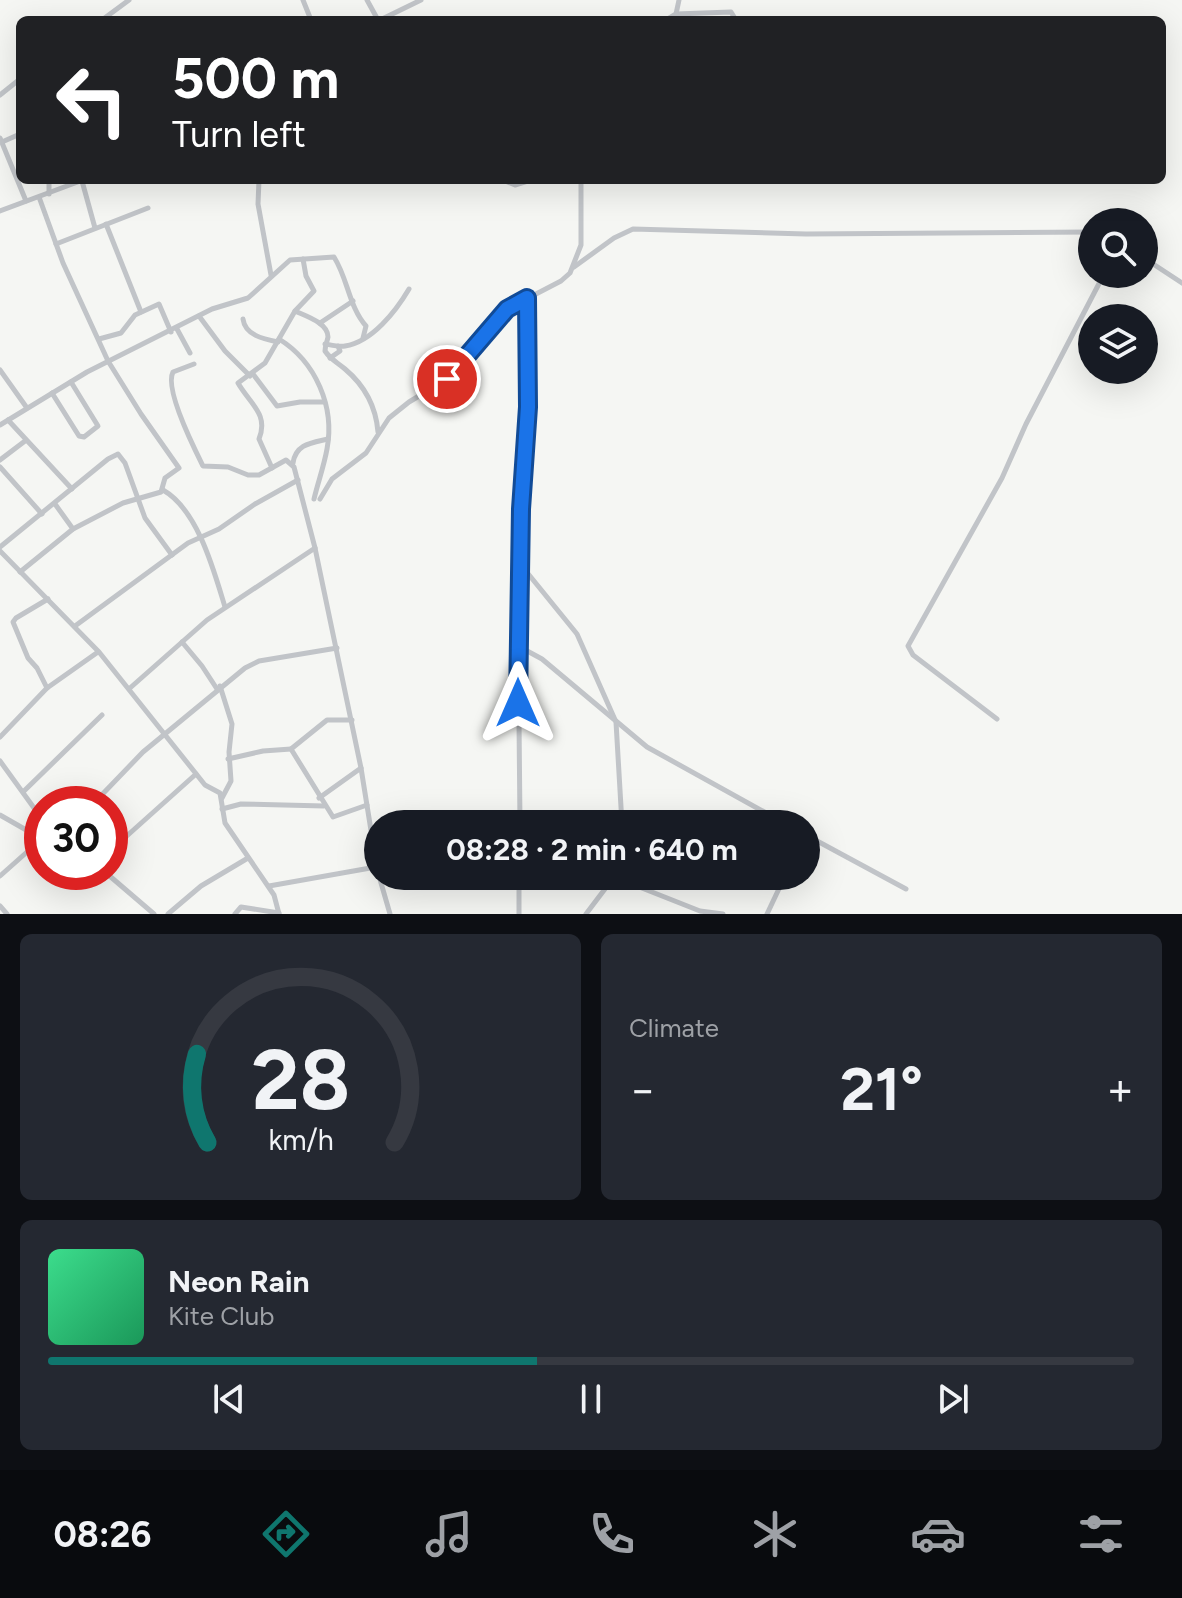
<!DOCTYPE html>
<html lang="en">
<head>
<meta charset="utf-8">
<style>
  :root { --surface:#171b24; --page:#242831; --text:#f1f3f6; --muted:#9ea1a6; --line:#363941; --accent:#0f766e }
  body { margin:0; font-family:Figtree,sans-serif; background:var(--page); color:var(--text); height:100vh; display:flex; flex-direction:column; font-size:30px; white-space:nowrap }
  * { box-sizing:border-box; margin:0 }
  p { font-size:26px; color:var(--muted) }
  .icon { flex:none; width:44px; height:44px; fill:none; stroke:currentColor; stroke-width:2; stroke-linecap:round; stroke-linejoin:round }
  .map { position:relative; height:914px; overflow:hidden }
  .drawer { display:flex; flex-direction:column; gap:20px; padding:20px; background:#0d0f14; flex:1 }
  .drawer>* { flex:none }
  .banner { position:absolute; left:16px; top:16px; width:1150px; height:168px; border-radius:12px; box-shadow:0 8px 32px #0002; background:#202124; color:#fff; overflow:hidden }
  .tools { position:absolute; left:1078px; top:208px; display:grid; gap:16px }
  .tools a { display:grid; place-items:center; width:80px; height:80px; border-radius:50%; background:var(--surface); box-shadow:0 8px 32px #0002; font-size:40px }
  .speed { position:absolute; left:24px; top:786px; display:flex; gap:16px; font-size:40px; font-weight:700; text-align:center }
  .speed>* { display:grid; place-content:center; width:104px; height:104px; border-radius:50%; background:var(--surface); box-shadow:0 8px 32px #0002; line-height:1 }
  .speed .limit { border:12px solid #d22; background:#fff; color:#111 }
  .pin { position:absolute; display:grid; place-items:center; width:68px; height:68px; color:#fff; margin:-34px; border:4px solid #fff; border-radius:50%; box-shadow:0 2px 8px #0007 }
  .me { position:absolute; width:88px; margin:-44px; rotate:0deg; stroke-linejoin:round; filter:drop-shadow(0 0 6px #0008) }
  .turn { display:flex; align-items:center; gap:28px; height:168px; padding:0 24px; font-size:36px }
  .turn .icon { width:104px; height:104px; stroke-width:2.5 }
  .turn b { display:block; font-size:56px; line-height:68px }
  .big { font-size:60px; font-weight:700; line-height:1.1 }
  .drawer .widget { flex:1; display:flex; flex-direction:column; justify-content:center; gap:12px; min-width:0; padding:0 28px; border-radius:12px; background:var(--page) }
  .drawer .dial { align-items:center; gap:0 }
  .dial svg { height:208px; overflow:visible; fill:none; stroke:var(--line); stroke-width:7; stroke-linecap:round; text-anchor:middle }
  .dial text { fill:var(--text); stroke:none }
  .song { display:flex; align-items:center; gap:24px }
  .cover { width:96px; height:96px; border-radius:12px; background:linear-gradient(135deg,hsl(150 70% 55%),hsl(150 70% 35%)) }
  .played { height:8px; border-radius:4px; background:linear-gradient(90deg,var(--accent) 45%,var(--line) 45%) }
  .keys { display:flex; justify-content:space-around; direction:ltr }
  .heat { display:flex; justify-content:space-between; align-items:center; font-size:44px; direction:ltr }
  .drawer .tiles { flex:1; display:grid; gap:20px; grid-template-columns:1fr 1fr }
  .widget:last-child { grid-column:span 2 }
  .trip { position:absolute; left:364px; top:810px; width:456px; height:80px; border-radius:40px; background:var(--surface); box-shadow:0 8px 32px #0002; font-weight:700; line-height:80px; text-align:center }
  .dock { display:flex; height:128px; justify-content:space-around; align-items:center; background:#090b0e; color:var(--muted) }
  .dock .icon { width:56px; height:56px }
  .dock .current { color:var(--accent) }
  .dock b { font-size:36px; color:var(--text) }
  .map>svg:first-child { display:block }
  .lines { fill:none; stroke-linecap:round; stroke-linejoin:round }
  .minor { stroke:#c1c4c8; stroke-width:5 }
  .route-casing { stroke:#114b97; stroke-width:20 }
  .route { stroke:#1a73e8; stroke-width:14 }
</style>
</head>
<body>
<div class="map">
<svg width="1182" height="914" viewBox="0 0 1182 914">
  <rect width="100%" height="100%" fill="#f5f6f3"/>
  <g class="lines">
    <g class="minor">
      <polyline points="303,0 311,20"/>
      <polyline points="367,0 378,20"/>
      <polyline points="676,14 731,12 736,20"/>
      <polyline points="102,20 129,0"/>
      <polyline points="380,20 421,0"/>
      <polyline points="666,20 676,14 679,0"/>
      <polyline points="0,95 20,79"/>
      <polyline points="0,138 26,201"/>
      <polyline points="2,142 20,134"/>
      <polyline points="49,180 49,194"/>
      <polyline points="259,180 258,204 271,275"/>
      <polyline points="503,180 515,185 531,180"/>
      <polyline points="82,181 95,228"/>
      <polyline points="0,211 83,180"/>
      <polyline points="106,224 141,312"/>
      <polyline points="56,244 148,208"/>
      <polyline points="1144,258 1182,283"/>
      <polyline points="574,267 614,238 633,229 806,234 1092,232"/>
      <path d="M295,311C306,316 328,323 328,337C327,342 325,346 325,351C331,360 337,362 345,369C364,385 376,407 378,432"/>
      <polyline points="199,316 225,351 250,376"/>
      <path d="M243,319C245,335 263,339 278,342"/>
      <polyline points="320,323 353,301"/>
      <polyline points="177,329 190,353"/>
      <polyline points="99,339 121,333 135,315 159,304 171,332"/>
      <path d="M279,339C316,362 335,407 327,449C324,466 318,482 314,499"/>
      <path d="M325,344C331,345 339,347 345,346C372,342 396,311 409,289"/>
      <polyline points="330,358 340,351 338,346"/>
      <path d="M194,364L173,372C164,389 194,448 203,466L228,467L248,475H259L286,460L294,467L315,548L361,768L378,874"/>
      <polyline points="0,370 27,408"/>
      <polyline points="253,374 277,406 300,402 324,402"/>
      <polyline points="52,393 79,436 84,437 98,426 71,382"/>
      <polyline points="8,420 72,489"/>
      <path d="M0,425L87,372L212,309L248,298L290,260L334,257C348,279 349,307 366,326L363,338"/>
      <polyline points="0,460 25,441"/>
      <path d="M293,463C296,444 311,443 328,439"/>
      <polyline points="0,467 42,514"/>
      <path d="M272,468L259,439C269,414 250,404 238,383L265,363L295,311L314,291L306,276L303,259"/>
      <path d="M163,490C198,510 214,571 225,607"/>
      <polyline points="320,499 332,479 366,453 389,418 409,402 447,379 507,309 561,281 570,273 581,245 581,180"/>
      <polyline points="55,504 73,529"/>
      <polyline points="0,547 108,459 118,454 125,463 145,518 172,555"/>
      <polyline points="0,551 99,652 205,785 220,793 225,823 274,895 279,914"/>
      <polyline points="521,565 577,634 616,722 622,824"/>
      <polyline points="20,572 73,529 123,503 161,492 165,478 179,468 141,414 108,361 63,263 39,197"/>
      <polyline points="75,626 188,543 219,529 255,504 298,480"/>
      <polyline points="182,642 202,666 217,689"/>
      <polyline points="518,646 542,659 647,747 786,824"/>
      <polyline points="220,686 232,724 229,752 231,781 222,798"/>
      <polyline points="47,688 37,668 28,658 13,622 16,618 48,599"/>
      <polyline points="130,688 207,620 315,548"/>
      <polyline points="997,719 913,655 908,646 1002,478 1026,424 1104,274"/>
      <polyline points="352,720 327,720 291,749 333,817 367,805"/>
      <polyline points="0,737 47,688 98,652"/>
      <polyline points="228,759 263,751 291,749"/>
      <polyline points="0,761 42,819"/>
      <polyline points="23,792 102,715"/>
      <polyline points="319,798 361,768"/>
      <polyline points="93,804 143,752 245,668 259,661 337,648"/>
      <polyline points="222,809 241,804 324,806"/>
      <polyline points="0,815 42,839"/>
      <polyline points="520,824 518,617 523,471 528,407 527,298"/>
      <polyline points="806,835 906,889"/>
      <polyline points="110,851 196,774"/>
      <polyline points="105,872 154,914"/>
      <polyline points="0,876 27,852 42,842"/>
      <polyline points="379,876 390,914"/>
      <polyline points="614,877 700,911 723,914"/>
      <polyline points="269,886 376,867"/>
      <polyline points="0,906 7,914"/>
      <polyline points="168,914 201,886 248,858"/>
      <polyline points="235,914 241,907 279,913"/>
      <polyline points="519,914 519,876"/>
      <polyline points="586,914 614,877"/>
      <polyline points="767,914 785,876"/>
    </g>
  </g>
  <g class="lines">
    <g class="route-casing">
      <polyline id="route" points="447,379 507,309 527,298 528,407 521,509 518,703"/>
    </g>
    <use href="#route" class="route"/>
  </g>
</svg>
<div class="tools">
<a><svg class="icon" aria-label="search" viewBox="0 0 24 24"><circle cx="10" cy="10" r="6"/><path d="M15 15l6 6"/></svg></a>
<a><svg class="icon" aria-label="layers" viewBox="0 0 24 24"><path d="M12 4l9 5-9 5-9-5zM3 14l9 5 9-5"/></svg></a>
</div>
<div class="speed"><div class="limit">30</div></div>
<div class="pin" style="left:447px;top:379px;background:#d93025"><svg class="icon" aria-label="arrive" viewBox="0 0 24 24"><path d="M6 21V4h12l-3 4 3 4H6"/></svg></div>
<svg class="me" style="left:518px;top:703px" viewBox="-20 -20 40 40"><path d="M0-17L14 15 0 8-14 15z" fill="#1a73e8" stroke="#fff" stroke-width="4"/></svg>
<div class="trip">08:28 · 2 min · 640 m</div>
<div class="banner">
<div class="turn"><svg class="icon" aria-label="left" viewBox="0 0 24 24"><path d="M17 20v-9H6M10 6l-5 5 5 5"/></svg><div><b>500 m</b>Turn left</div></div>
</div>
</div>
<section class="drawer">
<div class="tiles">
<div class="widget dial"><svg viewBox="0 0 100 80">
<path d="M14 69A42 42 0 1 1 86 69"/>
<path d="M14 69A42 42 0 0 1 10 35" stroke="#0f766e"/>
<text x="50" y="56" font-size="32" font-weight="700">28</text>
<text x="50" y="72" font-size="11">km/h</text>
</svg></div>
<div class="widget"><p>Climate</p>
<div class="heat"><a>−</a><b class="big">21°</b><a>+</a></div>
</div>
<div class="widget">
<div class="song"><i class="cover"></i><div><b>Neon Rain</b><p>Kite Club</p></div></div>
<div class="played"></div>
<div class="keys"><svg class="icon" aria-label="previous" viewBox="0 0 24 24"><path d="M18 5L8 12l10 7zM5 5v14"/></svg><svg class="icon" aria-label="pause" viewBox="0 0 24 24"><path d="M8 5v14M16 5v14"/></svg><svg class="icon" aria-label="next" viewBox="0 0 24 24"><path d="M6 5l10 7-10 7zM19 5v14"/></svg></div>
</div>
</div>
</section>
<nav class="dock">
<b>08:26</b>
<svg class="icon current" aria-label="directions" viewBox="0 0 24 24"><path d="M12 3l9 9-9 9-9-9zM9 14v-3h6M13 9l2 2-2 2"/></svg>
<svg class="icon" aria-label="music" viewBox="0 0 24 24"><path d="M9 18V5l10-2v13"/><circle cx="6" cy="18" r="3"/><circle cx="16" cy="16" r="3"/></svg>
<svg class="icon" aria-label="phone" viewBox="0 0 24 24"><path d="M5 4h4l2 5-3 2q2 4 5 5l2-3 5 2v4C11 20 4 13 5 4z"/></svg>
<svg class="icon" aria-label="climate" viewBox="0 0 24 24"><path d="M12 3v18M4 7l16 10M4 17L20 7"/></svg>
<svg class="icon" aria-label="car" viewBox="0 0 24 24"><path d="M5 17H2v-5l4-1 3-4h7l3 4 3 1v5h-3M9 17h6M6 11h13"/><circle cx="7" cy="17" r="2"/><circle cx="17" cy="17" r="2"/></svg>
<svg class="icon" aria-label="filters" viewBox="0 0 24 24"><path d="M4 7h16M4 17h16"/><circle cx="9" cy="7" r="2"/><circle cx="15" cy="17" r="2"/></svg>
</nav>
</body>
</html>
